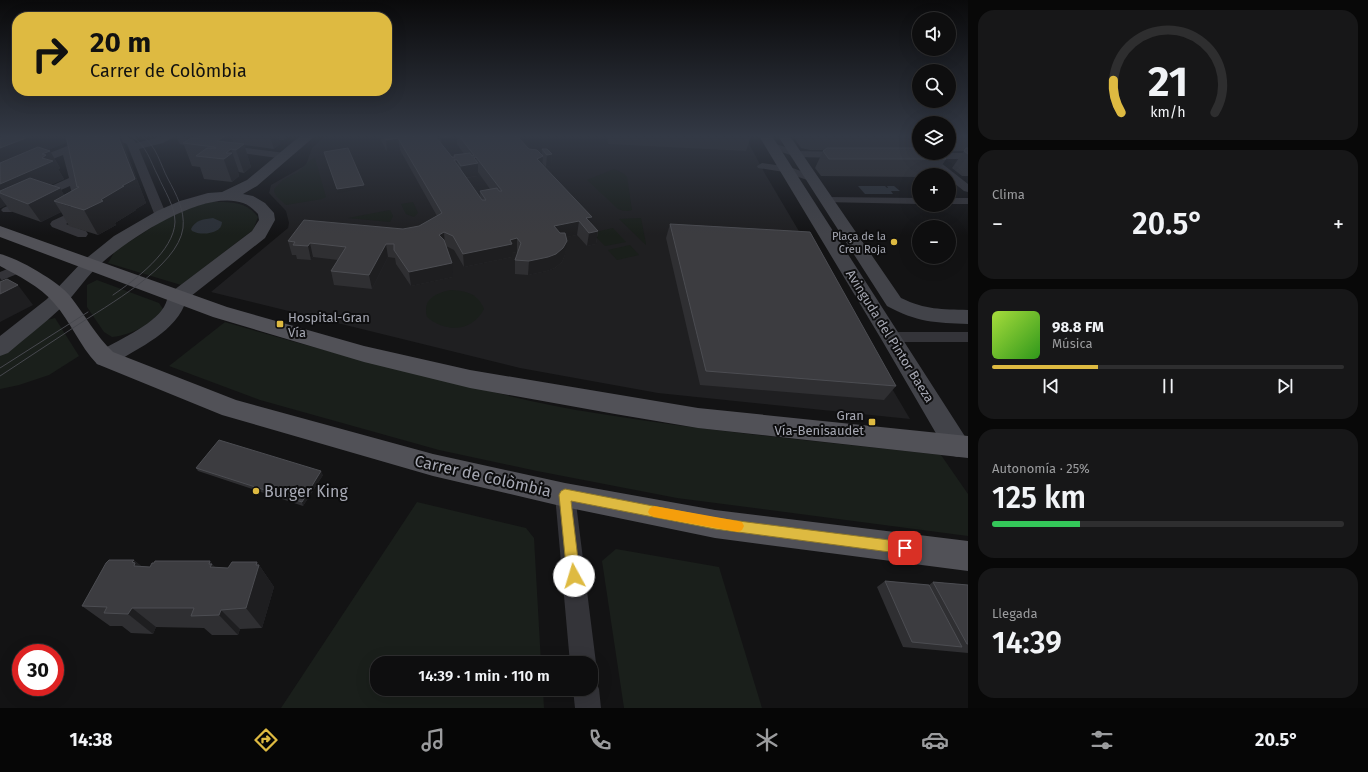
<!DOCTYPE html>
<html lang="es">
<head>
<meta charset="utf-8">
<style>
  :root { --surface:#0e0e0f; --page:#171718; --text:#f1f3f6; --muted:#9b9c9e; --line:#2e2e2f; --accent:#deba41 }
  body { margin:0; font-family:"Fira Sans",sans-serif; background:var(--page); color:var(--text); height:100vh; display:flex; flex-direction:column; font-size:15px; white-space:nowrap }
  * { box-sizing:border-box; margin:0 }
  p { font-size:13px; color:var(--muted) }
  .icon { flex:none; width:22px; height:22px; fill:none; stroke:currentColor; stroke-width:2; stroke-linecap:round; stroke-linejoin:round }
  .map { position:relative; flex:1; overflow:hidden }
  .side { display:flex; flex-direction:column; gap:10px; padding:10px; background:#080808; width:400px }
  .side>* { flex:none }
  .top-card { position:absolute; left:12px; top:12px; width:380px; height:84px; border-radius:16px; box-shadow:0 4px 16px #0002,0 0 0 1px var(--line); background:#deba41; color:#111; overflow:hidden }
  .controls { position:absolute; left:912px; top:12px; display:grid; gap:8px }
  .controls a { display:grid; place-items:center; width:44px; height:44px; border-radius:50%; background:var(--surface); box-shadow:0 4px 16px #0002,0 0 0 1px var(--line); font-size:20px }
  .speed { position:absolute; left:12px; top:644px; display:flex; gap:8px; font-size:20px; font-weight:700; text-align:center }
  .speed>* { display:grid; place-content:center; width:52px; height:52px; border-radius:50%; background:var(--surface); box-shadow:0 4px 16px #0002,0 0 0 1px var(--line); line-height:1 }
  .speed .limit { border:6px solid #d22; background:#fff; color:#111 }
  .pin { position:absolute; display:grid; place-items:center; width:34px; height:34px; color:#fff; margin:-17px; border-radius:8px; box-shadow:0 2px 6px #0006 }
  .me { position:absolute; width:44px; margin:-22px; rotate:354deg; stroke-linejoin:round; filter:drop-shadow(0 0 3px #0008) }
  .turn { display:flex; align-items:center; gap:14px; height:84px; padding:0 12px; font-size:18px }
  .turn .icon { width:52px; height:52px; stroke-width:2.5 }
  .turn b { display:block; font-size:28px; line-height:34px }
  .big { font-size:30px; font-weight:600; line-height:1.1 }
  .side .tile { flex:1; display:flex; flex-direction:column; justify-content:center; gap:6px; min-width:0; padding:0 14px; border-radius:16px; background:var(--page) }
  .side .dial { align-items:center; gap:0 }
  .dial svg { height:104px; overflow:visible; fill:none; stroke:var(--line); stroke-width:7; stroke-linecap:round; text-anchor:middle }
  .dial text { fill:var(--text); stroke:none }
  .song { display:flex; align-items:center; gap:12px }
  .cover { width:48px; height:48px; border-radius:6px; background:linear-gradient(135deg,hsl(80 70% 55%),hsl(110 70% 35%)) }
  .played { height:4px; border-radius:2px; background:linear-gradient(90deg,var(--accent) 30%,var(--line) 30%) }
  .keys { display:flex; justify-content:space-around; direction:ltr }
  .heat { display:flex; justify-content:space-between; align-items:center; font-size:22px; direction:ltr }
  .charge { height:6px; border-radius:3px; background:linear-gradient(90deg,#34c759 25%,var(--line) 0) }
  .trip { position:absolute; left:370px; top:656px; width:228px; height:40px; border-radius:16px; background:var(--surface); box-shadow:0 4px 16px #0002,0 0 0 1px var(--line); font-weight:600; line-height:40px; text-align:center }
  .tabs { display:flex; height:64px; justify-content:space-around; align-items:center; background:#060606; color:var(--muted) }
  .tabs .icon { width:28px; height:28px }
  .tabs .on { color:var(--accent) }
  .tabs b { font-size:18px; color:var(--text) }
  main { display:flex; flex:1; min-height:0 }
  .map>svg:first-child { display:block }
  .built { fill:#1f1f21 }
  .green { fill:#1a1f1b }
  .water { fill:#2b3037 }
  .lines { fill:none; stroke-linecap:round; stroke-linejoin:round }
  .street { fill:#343439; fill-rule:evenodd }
  .secondary { fill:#424349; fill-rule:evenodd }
  .primary { fill:#515157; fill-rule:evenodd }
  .tram { stroke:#47484e; stroke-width:1 }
  .wall { fill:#2f2f32; fill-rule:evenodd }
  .shaded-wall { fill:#1e1e20 }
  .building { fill:#3c3c40; stroke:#4c4d52; fill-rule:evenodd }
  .route { fill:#deba41; stroke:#90792a }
  .slow { fill:#f59e0b }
  .poi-dot { fill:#deba41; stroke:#0e0e0f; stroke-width:1.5 }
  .labels { text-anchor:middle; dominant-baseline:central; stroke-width:4; stroke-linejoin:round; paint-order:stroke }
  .far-poi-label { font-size:11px; fill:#a6a8b3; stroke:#0e0e0f; text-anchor:end }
  .poi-label { font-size:13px; fill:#a6a8b3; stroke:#0e0e0f; text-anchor:start }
  .street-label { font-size:13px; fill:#a6a8b3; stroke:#0e0e0f }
  .near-street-label { font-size:16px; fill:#a6a8b3; stroke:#0e0e0f }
  .near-poi-label { font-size:16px; fill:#a6a8b3; stroke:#0e0e0f; text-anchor:start }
</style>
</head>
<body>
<main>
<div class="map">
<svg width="968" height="708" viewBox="0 0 968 708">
  <rect width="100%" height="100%" fill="#131314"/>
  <polygon class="built" points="325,136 745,136 764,172 910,419 658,393 520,368 211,292 288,228 289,223 286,211 269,193 271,185 306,165 312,148"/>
  <g class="green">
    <polygon points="315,158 326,197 322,199 286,205 277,197 274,191 275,188 283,180 298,172 310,160"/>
    <path d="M614,169L623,173L627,177L632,210C627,212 623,211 618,209L587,180Z"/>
    <path d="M211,202C230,202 246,201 258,217L253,230L181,285L108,263L115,251L174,213L195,206Z"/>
    <polygon points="413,202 418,213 414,217 406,214 401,204"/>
    <polygon points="390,210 393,216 390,222 348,218"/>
    <polygon points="641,218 646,244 646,245 619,219"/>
    <polygon points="613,228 626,242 605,246 592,233"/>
    <polygon points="630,245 639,255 617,260 608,250"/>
    <path d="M97,280L159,303L163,309C148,326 134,334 112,337L104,332L87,307V285Z"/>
    <path d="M451,290C467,291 478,294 484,309C472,332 446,333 427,317C422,299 436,293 451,290Z"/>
    <polygon points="55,318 79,356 49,375 19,385 0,389 0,354 43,321"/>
    <path d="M225,322C296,343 368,362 441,379C492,392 543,405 595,413C710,432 826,442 941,455L968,494V536L677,498L537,471L439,450L260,400L169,366Z"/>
    <polygon points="417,502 526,528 534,538 541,663 377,663 377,689 543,689 544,708 281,708"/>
    <polygon points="616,549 719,567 762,708 624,708 602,561"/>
  </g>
  <g class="water">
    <polygon points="858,186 885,186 887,188 888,188 887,186 894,186 900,191 891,191 893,194 865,194"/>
    <path d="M213,218L222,222C222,234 201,236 192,231L191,229C195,220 204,219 213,218Z"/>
  </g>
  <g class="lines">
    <g class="street">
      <polygon points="92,136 105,136 103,138 72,151 88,211 86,213 66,224 86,231 88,234 86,237 78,237 52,227 50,224 52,221 76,210 70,186 11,212 3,212 1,210 3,208 69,178 63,155 0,180 0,173"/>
      <path d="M110,136C119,136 132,135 136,143L163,136H176L163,143L139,149L167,216L165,219H157L155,216L127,144L112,138Z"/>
      <polygon points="770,142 797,151 843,152 848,155 843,158 796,157 767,147 765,145 767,143"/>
      <polygon points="224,145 285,153 290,156 285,159 221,150 219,148 221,146"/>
      <path d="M922,153H968V159H936L968,184V192L964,191L949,179V175C937,175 930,161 918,158L917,156Z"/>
      <polygon points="762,163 790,167 817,177 818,179 813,182 784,172 758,168 757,166"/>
      <polygon points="828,197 919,198 919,204 824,202 822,200 824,198"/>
      <rect x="949" y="198" width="19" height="6"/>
      <polygon points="17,265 22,266 24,269 22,272 0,281 0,272"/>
      <polygon points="891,332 968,332 968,342 891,342 886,341 883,337 886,333"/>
      <polygon points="565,486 572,489 575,495 596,663 591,672 591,663 570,663 555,495 558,489"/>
      <polygon points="591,678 595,680 599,689 601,708 575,708 573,689 591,689"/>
    </g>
    <g class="secondary">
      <path d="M300,136H315L257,186L243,194L253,196L265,203L274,213L275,220L265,238L186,300C178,331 138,348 113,364L105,366L97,364L94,358L97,352C116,342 153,325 164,307C167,302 167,297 170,293L252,231L259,220L258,214C254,210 249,205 243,203C203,188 123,242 95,269C83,281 74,296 61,308C44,324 25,338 8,353L0,356V336L47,299L83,261L114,236L157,211L180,201L208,193L222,192L247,180Z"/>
      <path d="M759,136H772L966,438C968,444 968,448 966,454L957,457L948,454L880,337Z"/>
      <path d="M778,136H790L901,298C926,310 941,309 968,310V324C936,323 916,322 887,306Z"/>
    </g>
    <g class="primary">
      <polygon points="0,226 227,307 364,346 470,370 698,408 968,436 968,458 698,428 615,414 470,388 364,362 213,317 0,237"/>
      <path d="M0,254C18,258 59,282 70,296C85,315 96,336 113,352L236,400L433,454L565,483L715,510L968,541V571L715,538L565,507L433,476L222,415L97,364C79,345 71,322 54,303C40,286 18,276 0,266Z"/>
    </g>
    <g class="tram">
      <path d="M113,295C135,280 174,251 175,222C175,206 164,190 158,176C150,161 147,145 131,136"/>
      <polyline points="0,368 88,312"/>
      <path d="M0,376C25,359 51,343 76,326C106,306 178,267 183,228C185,210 176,194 168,179C160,164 157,146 142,136"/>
    </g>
  </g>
  <g class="wall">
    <path d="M0,136H120L123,143L146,203L136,209V210L115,223L116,225L98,235L69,226L61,212L41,222L10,211L6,205L0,208ZM67,142L77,188L64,195L60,188L50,185L64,179L58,169L60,168L50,151L48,150Z"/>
    <polygon points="176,136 289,136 284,140 279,140 280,144 274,149 244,145 251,167 244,173 239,172 238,172 239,176 232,182 204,179 200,167 192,166 184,145 180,144"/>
    <path d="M379,136H525V139L521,140L529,149L542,155V149L552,154L551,166L546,167L542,163V164L598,231L596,244L587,246L577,235L566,237L565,255L562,262L555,268L547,271L528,275L515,274V260L518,253L517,252L512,253V257L464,267L454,250L446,246L453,277L411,286L396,264L395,258L388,257L372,289L334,285L331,271L338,260L313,257L311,260L297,259L296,255H292L288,241L403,229L419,226L437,216L400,150L387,152ZM457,144L464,154L454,155V157H452L445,149L457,147ZM478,172L490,189L480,191V197L466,178L478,176Z"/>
    <polygon points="607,136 751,136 746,151 608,144"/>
    <polygon points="793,136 919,136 919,153 946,159 936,175 919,175 919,177 821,176 815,168 823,151 823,150 810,150 801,148"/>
    <polygon points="949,136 968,136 968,176 962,176 952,168 964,151 949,151"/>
    <polygon points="670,224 896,386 884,400 700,385 666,238"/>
    <polygon points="196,468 323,475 303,506 198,471"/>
    <polygon points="134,560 141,566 150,567 154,563 210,561 215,568 228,568 257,562 274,587 262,628 240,629 238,635 212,635 204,628 156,627 153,634 131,633 122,626 110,626 82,606"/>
    <polygon points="885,581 929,585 933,582 968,585 968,653 903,647 877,587"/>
  </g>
  <g class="shaded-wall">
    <polygon points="31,136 80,136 80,137 0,170 0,148"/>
    <polygon points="118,136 120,136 123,143 146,203 136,209 136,210 115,223 116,225 98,235 84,210 89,208 77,187 79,187 101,200"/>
    <polygon points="186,136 192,136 195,144 189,144"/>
    <polygon points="225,136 231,136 235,150 231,149 239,172 238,172 239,176 232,182 217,141"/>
    <polygon points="270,136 278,136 280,144 274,149"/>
    <polygon points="283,136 289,136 284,140"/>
    <polygon points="434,136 439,136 439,146"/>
    <polygon points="453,136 457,136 457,147 442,150 441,138"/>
    <polygon points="521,136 525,136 525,139 520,140"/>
    <polygon points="398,138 400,150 387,152 386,140"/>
    <polygon points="244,144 251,167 244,173 236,150"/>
    <polygon points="50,151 60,168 58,169 64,179 18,200 0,193 0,184 42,158 42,154"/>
    <polygon points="552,154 551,166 546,167 547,155"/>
    <polygon points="543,156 542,168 537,159"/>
    <polygon points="476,157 476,163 478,163 478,176 462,178 461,166 474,158"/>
    <polygon points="454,160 457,160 458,173"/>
    <polygon points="364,185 364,188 337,193 337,189"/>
    <polygon points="60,188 71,207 54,201 61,212 41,222 28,204"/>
    <polygon points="0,197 6,205 0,208"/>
    <polygon points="592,217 590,230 586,218"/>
    <polygon points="579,221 577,235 552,240 554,226"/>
    <polygon points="598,231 596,244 587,246 589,233"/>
    <polygon points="444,232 445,246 439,235"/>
    <polygon points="517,238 517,252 512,253 512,257 464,267 463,254"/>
    <polygon points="567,241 565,255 562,262 555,268 547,271 528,275 529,261"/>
    <polygon points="310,243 313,257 311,260 308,246"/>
    <polygon points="386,244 388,257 372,289 369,275"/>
    <polygon points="452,263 453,277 411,286 409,272"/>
    <polygon points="0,278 9,290 18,285 33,305 0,322"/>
    <polygon points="321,471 323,475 303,506 302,502"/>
    <polygon points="134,560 157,581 134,566 132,562"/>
    <polygon points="210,561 230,585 210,567 209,564"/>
    <polygon points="257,562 274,587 262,628 246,608 256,565"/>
    <polygon points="132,608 156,627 153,634 128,614"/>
    <polygon points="221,610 240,629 238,635 219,615"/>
  </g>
  <g class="building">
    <polygon points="6,136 31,136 0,148 0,139"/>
    <polygon points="66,136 118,136 135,179 122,186 124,186 102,199 101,200 103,201 84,210 54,201 79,187 77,187"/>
    <polygon points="199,136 225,136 217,141 244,144 236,150 231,149 226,153 232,153 224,159 196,156 207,148 216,148 214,147 183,143 191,138 200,138 202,137"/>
    <path d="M383,136H435L452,157H455L454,155L470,153L472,156L474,155L459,136H517L529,149L537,150L543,156L537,159L592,217L586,218L598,231L589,233L579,221L554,226L560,233H565L567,241L563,248L556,254L548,257L529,261L515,260L521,243L517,238L510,240L512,244L463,254L453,236L444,232L439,235L444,240L452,263L409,272L394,250V244H386L369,275L331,271L346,247L310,243L308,246L293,245L295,242L288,241L304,220L403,229L419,226L442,213L398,138L386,140ZM476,157L502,191H499L497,188L480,191L486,200H482L454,160H457L461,166L478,163L474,158Z"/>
    <polygon points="440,136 453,136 441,138"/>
    <polygon points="38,147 50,151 42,154 46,155 42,158 53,161 0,184 0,163"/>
    <polygon points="348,148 364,185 337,189 324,152"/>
    <polygon points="827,148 919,148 919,153 938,153 946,159 829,159 823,151"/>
    <polygon points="966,148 968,148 968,154 964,151"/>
    <polygon points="542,149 547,149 552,154 547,155"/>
    <polygon points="30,178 60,188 28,204 0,193 0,191"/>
    <polygon points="670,224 810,232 896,386 706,371"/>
    <polygon points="7,279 18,285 0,294 0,282"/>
    <polygon points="219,440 321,471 302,502 196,468"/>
    <polygon points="109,560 134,560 132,562 135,563 134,566 150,567 152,563 154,563 155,561 210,561 209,564 212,564 210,567 228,568 232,562 257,562 256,565 259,565 246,608 221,610 219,615 191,616 194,608 132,608 128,614 104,613 107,607 82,606 106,563"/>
    <polygon points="885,581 929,585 962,647 912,642"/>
    <polygon points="933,582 968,585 968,644 967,644"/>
  </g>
  <linearGradient id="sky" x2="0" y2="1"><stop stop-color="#0a0a0b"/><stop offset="0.58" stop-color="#333945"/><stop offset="1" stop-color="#333945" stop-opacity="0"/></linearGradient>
  <rect width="968" height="235" fill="url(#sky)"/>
  <polygon class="route" points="565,489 715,518 905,542 909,543 911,548 909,552 905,554 715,529 571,501 580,576 578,581 574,583 569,581 567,576 559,495 561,491"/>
  <polygon class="slow" points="654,506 738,521 742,522 744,526 742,530 738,532 654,517 650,515 648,512 650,508"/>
  <g class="poi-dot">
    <circle cx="894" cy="242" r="4"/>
    <rect x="276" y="320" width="8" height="8" rx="2"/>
    <rect x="868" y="418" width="8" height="8" rx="2"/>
    <circle cx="256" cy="491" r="4"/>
  </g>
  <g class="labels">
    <g class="far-poi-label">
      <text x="886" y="236">Plaça de la<tspan x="886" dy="13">Creu Roja</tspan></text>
    </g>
    <g class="poi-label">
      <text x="288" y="317">Hospital-Gran<tspan x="288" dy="15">Vía</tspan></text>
      <text x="864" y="415" text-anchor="end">Gran<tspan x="864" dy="15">Vía-Benisaudet</tspan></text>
    </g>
    <g class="street-label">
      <text transform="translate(890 336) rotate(58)">Avinguda del Pintor Baeza</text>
    </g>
    <g class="near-street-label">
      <text transform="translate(483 476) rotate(13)">Carrer de Colòmbia</text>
    </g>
    <g class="near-poi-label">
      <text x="264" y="491">Burger King</text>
    </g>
  </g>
</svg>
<div class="controls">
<a><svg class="icon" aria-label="sound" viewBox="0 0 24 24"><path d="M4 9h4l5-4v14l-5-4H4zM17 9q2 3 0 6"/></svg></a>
<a><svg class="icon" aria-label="search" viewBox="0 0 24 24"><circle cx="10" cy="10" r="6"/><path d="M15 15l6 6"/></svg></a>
<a><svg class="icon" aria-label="layers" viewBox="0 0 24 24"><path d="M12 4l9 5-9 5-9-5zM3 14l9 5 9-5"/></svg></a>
<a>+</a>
<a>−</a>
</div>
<div class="speed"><div class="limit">30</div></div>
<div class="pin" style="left:905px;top:548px;background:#d93025"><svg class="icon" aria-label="arrive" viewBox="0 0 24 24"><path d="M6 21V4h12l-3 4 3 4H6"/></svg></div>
<svg class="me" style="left:574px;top:576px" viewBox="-20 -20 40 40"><circle r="19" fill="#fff"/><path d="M0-13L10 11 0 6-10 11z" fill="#deba41"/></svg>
<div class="trip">14:39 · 1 min · 110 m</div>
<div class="top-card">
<div class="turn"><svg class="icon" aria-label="right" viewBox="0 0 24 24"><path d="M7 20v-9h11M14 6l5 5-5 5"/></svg><div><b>20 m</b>Carrer de Colòmbia</div></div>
</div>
</div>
<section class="side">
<div class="tile dial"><svg viewBox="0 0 100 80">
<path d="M14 69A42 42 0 1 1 86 69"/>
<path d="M14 69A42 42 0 0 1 8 44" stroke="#deba41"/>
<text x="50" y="56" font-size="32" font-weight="700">21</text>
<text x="50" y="72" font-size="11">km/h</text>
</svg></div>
<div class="tile"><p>Clima</p>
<div class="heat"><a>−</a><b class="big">20.5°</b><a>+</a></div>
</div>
<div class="tile">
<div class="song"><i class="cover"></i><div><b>98.8 FM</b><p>Música</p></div></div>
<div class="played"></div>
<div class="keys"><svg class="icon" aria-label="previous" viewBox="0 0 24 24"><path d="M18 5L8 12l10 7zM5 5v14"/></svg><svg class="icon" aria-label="pause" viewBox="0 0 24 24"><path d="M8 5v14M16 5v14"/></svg><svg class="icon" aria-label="next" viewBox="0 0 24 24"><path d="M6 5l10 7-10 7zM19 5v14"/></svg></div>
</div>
<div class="tile"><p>Autonomía · 25%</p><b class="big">125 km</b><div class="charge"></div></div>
<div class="tile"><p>Llegada</p><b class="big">14:39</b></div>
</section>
</main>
<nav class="tabs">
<b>14:38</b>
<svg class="icon on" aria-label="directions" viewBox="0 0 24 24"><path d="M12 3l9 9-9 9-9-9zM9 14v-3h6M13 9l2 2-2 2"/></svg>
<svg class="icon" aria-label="music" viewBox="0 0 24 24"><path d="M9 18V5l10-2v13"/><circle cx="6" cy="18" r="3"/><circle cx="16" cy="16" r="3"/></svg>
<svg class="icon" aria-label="phone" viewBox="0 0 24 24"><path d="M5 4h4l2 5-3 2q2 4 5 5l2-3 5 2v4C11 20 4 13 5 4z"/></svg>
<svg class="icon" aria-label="climate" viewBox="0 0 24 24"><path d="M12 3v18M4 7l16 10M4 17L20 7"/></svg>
<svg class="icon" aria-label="car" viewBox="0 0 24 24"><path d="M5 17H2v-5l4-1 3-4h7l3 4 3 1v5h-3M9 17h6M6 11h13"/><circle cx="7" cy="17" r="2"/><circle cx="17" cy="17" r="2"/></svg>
<svg class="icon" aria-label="filters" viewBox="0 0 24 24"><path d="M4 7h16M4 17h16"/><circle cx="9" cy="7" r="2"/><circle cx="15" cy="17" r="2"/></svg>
<b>20.5°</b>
</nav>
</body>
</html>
